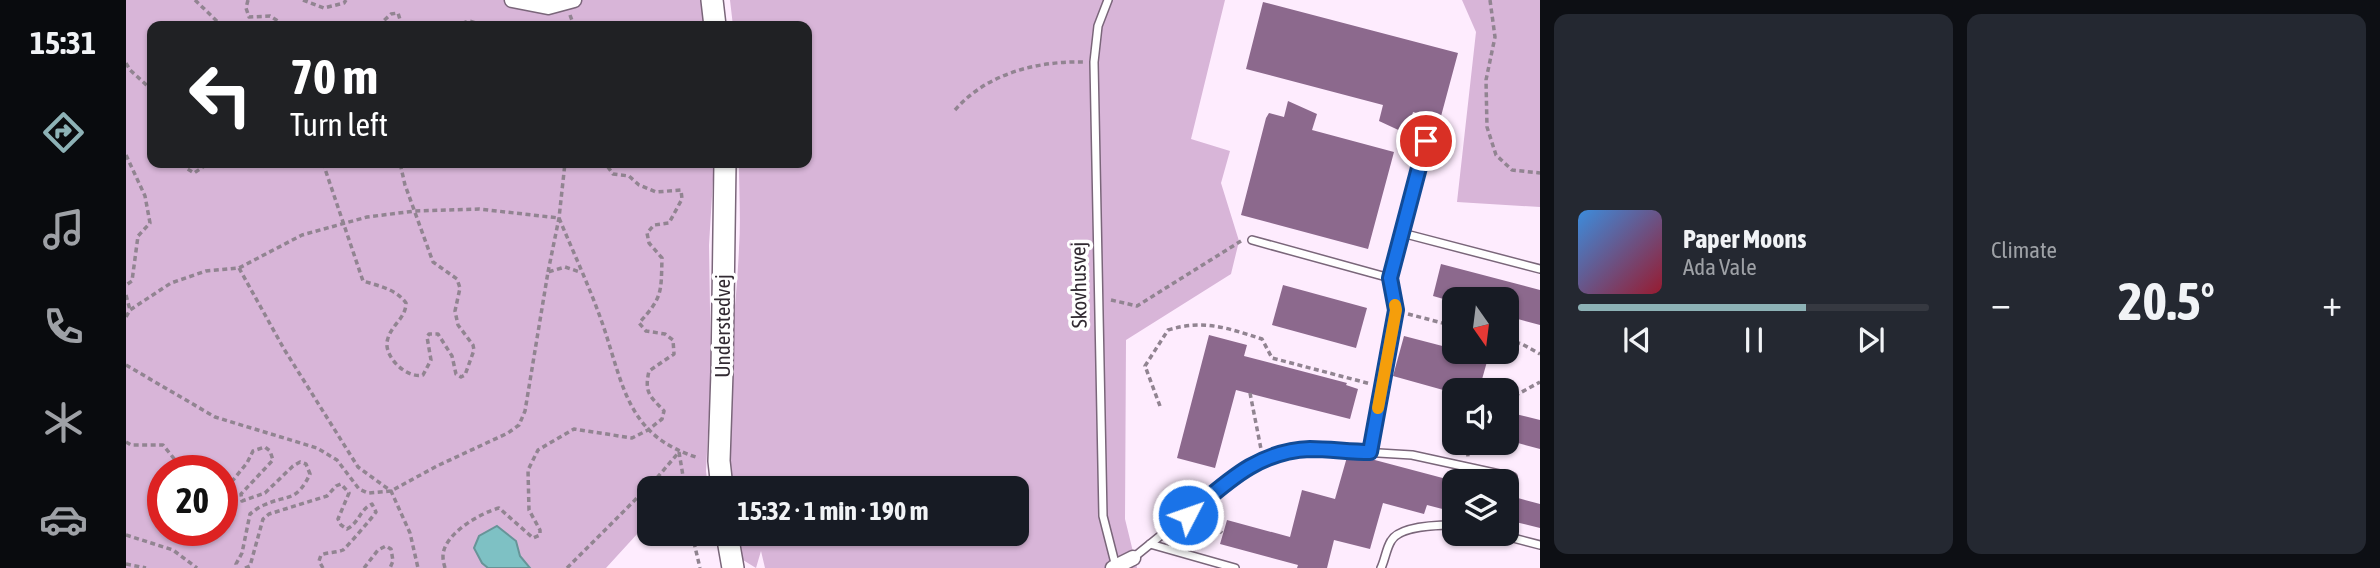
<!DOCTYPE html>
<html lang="en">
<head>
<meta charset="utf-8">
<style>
  :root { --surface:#171b24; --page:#242831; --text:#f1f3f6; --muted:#9ea1a6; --line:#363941; --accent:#8db2b6 }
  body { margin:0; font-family:"Asap Condensed",sans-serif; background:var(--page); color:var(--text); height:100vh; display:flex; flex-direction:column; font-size:26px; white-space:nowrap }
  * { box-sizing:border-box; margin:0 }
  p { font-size:23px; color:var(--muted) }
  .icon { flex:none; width:38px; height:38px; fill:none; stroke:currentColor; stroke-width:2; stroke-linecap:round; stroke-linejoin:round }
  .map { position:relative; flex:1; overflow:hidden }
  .details { display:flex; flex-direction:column; gap:14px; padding:14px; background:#0d0f14; width:840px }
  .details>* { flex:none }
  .banner { position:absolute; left:21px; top:21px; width:665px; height:147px; border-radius:14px; box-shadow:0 2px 5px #0004; background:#202124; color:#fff; overflow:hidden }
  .needle { width:46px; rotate:166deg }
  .buttons { position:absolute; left:1316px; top:287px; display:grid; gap:14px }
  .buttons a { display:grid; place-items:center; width:77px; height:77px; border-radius:14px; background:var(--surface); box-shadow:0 2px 5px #0004; font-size:35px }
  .speed { position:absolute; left:21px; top:455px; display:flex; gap:14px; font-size:35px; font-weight:700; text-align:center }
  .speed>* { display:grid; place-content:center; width:91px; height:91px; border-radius:50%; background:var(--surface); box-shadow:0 2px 5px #0004; line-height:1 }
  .speed .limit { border:10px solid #d22; background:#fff; color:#111 }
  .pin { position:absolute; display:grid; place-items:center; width:60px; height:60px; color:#fff; margin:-30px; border:4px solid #fff; border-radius:50%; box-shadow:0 2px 7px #0007 }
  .me { position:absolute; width:77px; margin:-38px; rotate:49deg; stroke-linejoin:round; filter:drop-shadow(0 0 5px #0008) }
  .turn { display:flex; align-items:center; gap:24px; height:147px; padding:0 28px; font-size:32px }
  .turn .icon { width:91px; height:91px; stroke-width:2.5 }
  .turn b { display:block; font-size:49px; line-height:60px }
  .big { font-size:52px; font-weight:700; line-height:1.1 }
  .details .widget { flex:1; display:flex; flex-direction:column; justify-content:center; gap:10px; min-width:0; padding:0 24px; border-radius:14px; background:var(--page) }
  .song { display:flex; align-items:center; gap:21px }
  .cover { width:84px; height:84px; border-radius:10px; background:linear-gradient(135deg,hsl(210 70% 55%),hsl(350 70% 35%)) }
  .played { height:7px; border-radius:4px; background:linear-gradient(90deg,var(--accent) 65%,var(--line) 65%) }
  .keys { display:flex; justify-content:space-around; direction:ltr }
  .heat { display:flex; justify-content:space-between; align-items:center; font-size:38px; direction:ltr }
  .details .tiles { flex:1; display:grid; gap:14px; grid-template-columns:repeat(2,1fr) }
  .trip { position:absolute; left:511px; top:476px; width:392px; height:70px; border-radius:14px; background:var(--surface); box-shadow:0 2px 5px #0004; font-weight:700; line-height:70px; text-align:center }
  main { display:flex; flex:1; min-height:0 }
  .dock { display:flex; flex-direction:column; width:126px; justify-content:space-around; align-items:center; background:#090b0e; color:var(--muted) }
  .dock .icon { width:49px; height:49px }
  .dock .current { color:var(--accent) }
  .dock b { font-size:32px; color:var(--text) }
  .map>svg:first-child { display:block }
  .green { fill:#d8b5d8; fill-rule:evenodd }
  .water { fill:#7ec1c4; stroke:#679498; stroke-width:2 }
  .building { fill:#8c698d }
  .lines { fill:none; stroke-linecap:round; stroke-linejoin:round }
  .lane-casing { stroke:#7a667a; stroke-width:10 }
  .street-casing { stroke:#7a667a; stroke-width:17 }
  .secondary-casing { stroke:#7a667a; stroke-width:24 }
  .path { stroke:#918491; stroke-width:3.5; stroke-dasharray:5 3.5; stroke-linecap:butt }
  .lane { stroke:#fff; stroke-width:7 }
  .street { stroke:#fff; stroke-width:14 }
  .secondary { stroke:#fff; stroke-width:21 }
  .route-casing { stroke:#114b97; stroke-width:18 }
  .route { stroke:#1a73e8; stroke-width:12 }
  .slow { stroke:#f59e0b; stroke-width:12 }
  .labels { text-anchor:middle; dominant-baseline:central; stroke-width:7; stroke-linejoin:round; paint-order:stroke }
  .street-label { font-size:21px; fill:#322a32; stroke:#fff }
</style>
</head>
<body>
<main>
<nav class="dock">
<b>15:31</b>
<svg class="icon current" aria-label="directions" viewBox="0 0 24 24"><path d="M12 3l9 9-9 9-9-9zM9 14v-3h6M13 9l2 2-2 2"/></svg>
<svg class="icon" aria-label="music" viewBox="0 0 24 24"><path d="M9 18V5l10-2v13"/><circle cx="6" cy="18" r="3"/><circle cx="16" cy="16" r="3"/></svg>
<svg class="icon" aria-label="phone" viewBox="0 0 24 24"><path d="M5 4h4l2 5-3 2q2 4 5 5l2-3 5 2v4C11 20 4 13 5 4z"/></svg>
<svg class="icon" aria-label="climate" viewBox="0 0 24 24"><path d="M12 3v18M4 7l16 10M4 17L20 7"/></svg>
<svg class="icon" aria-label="car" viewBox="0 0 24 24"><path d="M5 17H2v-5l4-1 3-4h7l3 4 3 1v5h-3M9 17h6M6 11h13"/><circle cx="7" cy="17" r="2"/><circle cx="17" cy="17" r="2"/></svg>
</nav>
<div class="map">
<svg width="1414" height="568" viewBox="0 0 1414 568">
  <rect width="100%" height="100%" fill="#feecfe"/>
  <g class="green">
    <path d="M0,0H579L582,26H26V163H588L583,245L585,373L580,471L582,488H523V521L480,568H0ZM37,471H96V530H37Z"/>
    <path d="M604,0H1099L1065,139L1104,151L1095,183L1113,241L1105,274L1000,340L999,519L1011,568H639L635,551L630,568L617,560L613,534H891V488H606C593,409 610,328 613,248C615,220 613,191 613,163H681V26H607Z"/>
    <polygon points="1336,0 1414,0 1414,207 1331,202 1350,32"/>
  </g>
  <polygon class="water" points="371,526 390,541 394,556 404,568 362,568 356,563 348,548 353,536"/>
  <g class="building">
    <polygon points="1137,2 1332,53 1314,120 1287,112 1281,134 1253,121 1257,105 1120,69"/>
    <polygon points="1162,101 1191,114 1186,130 1268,152 1242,249 1115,215 1140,118 1143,113 1158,117"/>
    <polygon points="1315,264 1414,290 1414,325 1381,316 1381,299 1328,299 1328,302 1307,296"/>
    <polygon points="1157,285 1241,308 1230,348 1146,325"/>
    <polygon points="1083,335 1121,345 1118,356 1221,383 1220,385 1232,389 1224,419 1110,390 1089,468 1051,458"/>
    <polygon points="1278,336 1328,349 1328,352 1338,352 1362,358 1353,390 1328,390 1328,393 1267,376"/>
    <polygon points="1381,412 1414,420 1414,449 1381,440"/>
    <polygon points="1221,457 1245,459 1328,481 1328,512 1301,505 1298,514 1257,503 1244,549 1208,540 1201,568 1171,568 1172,565 1094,544 1101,520 1164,537 1176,490 1209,499"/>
    <polygon points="1381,495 1414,504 1414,528 1381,520"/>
  </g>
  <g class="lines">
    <g class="lane-casing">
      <g id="lane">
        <polyline points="982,0 972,26 968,62 977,516 990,567"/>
        <polyline points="1276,233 1414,269"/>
        <polyline points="1126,240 1264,278"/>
        <polyline points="1244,451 1270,310 1264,278 1300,141"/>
        <polyline points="1372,534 1414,545"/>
        <polyline points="1024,544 1109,568"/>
        <polyline points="1007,558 1113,472 1159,452 1186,449 1286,455 1387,477"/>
        <path d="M1255,568C1259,560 1260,549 1265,541C1273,526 1312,525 1328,525"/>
      </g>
    </g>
    <g class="street-casing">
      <g id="street">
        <polyline points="386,0 422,7 448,0"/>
        <polyline points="987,568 1007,558"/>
      </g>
    </g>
    <g class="secondary-casing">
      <g id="secondary">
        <polyline points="586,0 589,26"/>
        <polyline points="596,488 593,461 596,372 599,163"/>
        <polyline points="601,534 607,568"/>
      </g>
    </g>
    <g class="path">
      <polyline points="69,0 96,26"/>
      <polyline points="122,0 120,8 123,17 144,16 160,26"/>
      <polyline points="177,0 198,8 218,3 220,0"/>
      <polyline points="1364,0 1369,37 1360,80 1361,127 1370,155 1386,170 1414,173"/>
      <polyline points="444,15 448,26"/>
      <polyline points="252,26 265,14 272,13 276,26"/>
      <polyline points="328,26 343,21 362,26"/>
      <polyline points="0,63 4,70 26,90"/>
      <path d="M829,110C860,74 910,61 957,62"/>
      <polyline points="0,155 19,196 24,223 12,236 6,281 0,285"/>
      <polyline points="56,163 60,168 68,173 83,163"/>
      <path d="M197,163L237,281C253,286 270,289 280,303C280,319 264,325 261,342C259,358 281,379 297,375L305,360L301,337L303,334H312L326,356L330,374L335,377L339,375L348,350L347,345L332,325L329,311L334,288L331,279L307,262L279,185L274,163"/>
      <polyline points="113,268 158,349 232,467 265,491 284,533 292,568"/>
      <polyline points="422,272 433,218 439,163"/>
      <polyline points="0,295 4,310"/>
      <polyline points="985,300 1011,306 1115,241"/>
      <polyline points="1282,314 1328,326"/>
      <path d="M0,317L4,310L45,283L80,271L113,268L176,235L241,217L289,211L353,209L433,218C448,254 465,290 478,328C498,389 503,437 573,458"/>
      <polyline points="1381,340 1396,344 1414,354"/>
      <polyline points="0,365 89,417 191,448 211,460 233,489 242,493 265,491 311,466 382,433 393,425 399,411 422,272 439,267 454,272"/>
      <polyline points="1124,393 1135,449"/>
      <polyline points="1381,400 1414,382"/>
      <path d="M1034,406L1019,366L1042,330C1078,319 1101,328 1136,339L1146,358L1245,384"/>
      <polyline points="0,442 5,445 37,445 58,471"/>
      <polyline points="1341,443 1342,457"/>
      <polyline points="553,452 559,488"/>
      <path d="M96,504L102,498L103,485L121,463L127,451L139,447L144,451L147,460L115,494L116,501L139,493L167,466L174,462L180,464L184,474C170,503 162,494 138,505C133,507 128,511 124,514L116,553L110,564L111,568"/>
      <polyline points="1077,514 1096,533"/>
      <polyline points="566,534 574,568"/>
      <polyline points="0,535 47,550 71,568"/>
      <polyline points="0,564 20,568"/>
      <path d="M119,568L124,566L137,519L143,514L201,496L210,486L215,484L223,493L212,519L215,525L221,529C233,523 234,509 246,504L250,512C246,518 220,548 217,550C210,553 202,552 195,555L193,561L197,568"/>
      <polyline points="238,568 252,550 260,546 265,549 267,561 264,568"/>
      <path d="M319,568C318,564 317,561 317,557C316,535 354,513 373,508L407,538L414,535V530L403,510L402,470L412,450L448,429L506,438L522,430L536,419L538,411C524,396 518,393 523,371L548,354L547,340L539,334L520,331L513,323C537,297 535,292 536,258L523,243L521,233L528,225L543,223L556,199L555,190L530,192L513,185L503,176L487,174L479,163"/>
      <polyline points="441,568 530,479 553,452"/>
    </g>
    <use href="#lane" class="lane"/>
    <use href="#street" class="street"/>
    <use href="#secondary" class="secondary"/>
  </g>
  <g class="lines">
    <g class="route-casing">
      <path id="route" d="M1062,515C1100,483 1131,451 1184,449C1204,449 1224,452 1244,452L1270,310L1264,278L1300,141"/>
    </g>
    <use href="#route" class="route"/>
    <polyline class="slow" points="1252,408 1270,310 1269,305"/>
  </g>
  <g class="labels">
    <g class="street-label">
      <text transform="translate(952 285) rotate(-91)">Skovhusvej</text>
      <text transform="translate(596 326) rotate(-90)">Understedvej</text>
    </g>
  </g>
</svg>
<div class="buttons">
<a><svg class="needle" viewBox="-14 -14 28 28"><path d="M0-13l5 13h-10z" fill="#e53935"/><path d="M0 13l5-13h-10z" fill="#9ea1a6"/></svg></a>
<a><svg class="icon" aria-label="sound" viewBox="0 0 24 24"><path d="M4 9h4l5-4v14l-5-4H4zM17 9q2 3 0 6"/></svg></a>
<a><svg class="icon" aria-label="layers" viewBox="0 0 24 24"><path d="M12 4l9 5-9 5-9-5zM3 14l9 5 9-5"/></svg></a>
</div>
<div class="speed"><div class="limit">20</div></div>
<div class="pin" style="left:1300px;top:141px;background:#d93025"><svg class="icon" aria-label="arrive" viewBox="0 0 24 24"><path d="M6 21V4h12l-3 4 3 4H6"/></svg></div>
<svg class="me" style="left:1062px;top:515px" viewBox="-20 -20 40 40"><circle r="17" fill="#1a73e8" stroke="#fff" stroke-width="3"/><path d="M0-11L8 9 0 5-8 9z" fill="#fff"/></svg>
<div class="trip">15:32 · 1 min · 190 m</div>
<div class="banner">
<div class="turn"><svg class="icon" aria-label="left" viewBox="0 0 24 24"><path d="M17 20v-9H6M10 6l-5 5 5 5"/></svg><div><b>70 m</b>Turn left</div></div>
</div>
</div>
<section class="details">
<div class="tiles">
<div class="widget">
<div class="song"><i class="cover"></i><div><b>Paper Moons</b><p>Ada Vale</p></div></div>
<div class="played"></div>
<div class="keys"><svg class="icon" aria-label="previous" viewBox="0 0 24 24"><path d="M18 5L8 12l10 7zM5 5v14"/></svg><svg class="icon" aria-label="pause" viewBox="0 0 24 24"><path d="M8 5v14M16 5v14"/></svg><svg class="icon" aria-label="next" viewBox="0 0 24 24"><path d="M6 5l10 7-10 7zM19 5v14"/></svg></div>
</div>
<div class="widget"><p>Climate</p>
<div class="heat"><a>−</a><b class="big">20.5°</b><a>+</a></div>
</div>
</div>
</section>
</main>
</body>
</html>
